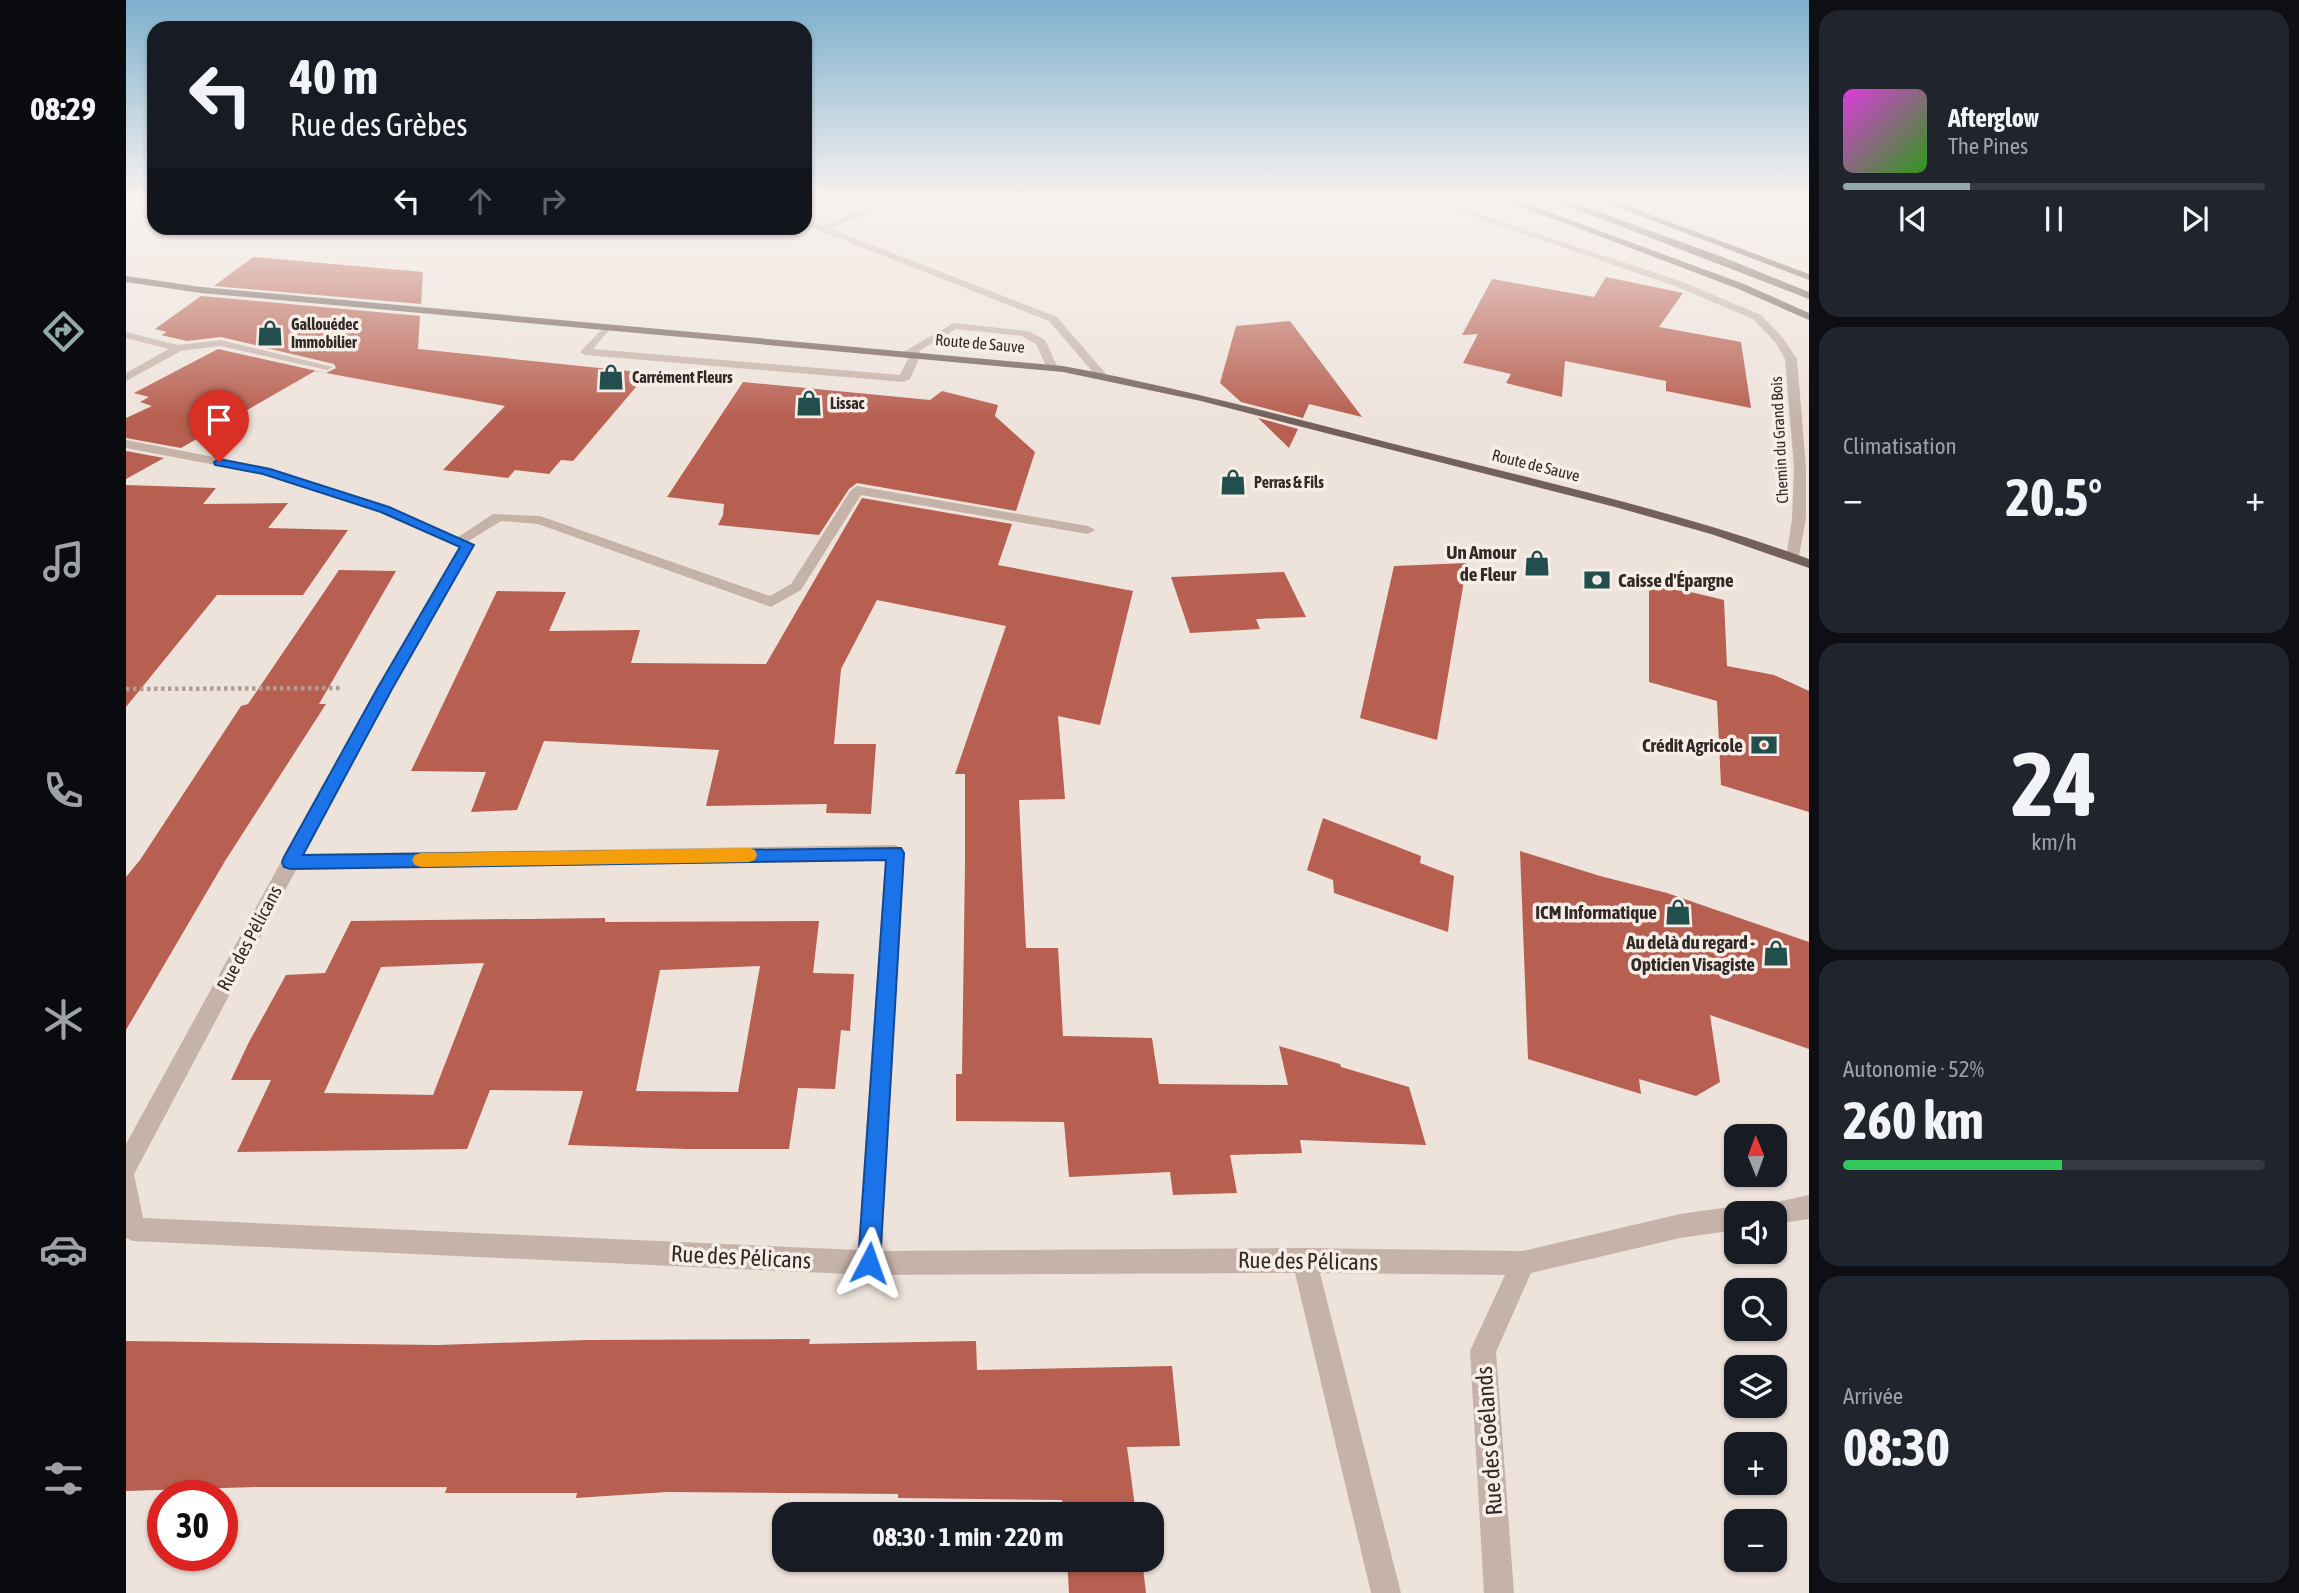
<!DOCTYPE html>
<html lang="fr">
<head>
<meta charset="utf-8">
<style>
  :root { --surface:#171b24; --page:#20242c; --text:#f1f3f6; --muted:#9ea1a6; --line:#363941; --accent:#94a9aa }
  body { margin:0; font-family:"Asap Condensed",sans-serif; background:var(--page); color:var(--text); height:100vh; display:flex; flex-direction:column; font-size:26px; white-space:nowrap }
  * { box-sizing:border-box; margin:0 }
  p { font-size:23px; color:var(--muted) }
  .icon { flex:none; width:38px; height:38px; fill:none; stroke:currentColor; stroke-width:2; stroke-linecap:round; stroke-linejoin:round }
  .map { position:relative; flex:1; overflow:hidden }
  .panel { display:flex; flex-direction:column; gap:10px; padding:10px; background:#0d0f14; width:490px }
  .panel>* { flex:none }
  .guide { position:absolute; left:21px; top:21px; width:665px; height:214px; border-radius:21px; box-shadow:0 2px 5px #0004; background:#171b24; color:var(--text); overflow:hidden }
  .needle { width:46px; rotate:359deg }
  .fabs { position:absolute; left:1598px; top:1124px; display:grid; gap:14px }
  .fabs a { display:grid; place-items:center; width:63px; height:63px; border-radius:14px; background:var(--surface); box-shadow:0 2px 5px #0004; font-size:35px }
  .speed { position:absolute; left:21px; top:1480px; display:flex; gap:14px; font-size:35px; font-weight:700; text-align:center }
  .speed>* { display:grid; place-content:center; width:91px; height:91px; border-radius:50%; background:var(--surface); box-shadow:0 2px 5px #0004; line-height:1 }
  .speed .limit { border:10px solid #d22; background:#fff; color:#111 }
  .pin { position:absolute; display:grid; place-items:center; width:60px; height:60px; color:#fff; margin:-72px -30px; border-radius:50% 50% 50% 0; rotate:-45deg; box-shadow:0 0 7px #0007 }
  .pin .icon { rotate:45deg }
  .me { position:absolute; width:77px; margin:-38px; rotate:4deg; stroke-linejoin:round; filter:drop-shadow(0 0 5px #0008) }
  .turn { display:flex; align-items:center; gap:24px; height:147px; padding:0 28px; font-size:32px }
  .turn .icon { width:91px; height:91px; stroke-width:2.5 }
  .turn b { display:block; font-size:49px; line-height:60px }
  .lanes { display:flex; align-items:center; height:66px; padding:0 28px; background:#0003; justify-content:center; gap:35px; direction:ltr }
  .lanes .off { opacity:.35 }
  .big { font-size:52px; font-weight:700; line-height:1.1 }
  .panel .card { flex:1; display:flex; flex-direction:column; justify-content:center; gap:10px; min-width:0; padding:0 24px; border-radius:21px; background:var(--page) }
  .panel .dial { align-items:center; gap:0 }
  .dial b { font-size:91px; line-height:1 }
  .song { display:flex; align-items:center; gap:21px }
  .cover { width:84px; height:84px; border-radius:10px; background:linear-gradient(135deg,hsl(300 70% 55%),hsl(110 70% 35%)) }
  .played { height:7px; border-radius:4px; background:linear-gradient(90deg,var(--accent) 30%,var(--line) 30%) }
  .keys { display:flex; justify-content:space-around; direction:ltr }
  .heat { display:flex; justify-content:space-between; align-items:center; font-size:38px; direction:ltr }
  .charge { height:10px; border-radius:5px; background:linear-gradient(90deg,#34c759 52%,var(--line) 0) }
  .trip { position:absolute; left:646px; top:1502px; width:392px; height:70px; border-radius:21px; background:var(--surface); box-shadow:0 2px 5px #0004; font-weight:700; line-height:70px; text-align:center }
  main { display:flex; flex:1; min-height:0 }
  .tabs { display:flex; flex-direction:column; width:126px; justify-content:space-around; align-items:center; background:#090b0e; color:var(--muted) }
  .tabs .icon { width:49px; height:49px }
  .tabs .active { color:var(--accent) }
  .tabs b { font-size:32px; color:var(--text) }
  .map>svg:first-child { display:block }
  .building { fill:#b75f50; fill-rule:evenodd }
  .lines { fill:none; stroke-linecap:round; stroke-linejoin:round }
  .path { stroke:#b09d93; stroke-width:4.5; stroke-dasharray:3.5 3.5; stroke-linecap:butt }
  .lane { fill:#c5b3a9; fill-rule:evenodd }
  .street { fill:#c5b3a9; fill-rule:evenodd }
  .primary { fill:#73605b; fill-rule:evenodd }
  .route { fill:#1a73e8; stroke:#114b97; stroke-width:2 }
  .slow { fill:#f59e0b }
  .labels { text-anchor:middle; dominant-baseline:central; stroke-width:7; stroke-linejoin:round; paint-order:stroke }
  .far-poi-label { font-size:16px; font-weight:bold; fill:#332a28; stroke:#f7eee7; text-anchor:start }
  .far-street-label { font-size:16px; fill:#332a28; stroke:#f7eee7 }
  .poi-label { font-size:19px; font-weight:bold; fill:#332a28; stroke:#f7eee7; text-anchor:end }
  .street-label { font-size:19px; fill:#332a28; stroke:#f7eee7 }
  .near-street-label { font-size:23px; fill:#332a28; stroke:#f7eee7 }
</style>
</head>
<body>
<main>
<nav class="tabs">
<b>08:29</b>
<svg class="icon active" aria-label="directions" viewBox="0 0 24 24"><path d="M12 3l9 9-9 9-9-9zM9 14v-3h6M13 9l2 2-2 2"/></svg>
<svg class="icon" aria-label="music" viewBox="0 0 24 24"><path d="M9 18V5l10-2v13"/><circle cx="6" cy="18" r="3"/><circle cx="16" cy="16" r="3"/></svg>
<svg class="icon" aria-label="phone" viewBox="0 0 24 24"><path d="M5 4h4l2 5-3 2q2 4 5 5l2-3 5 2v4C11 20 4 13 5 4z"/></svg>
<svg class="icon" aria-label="climate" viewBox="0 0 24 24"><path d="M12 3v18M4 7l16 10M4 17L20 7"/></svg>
<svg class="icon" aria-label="car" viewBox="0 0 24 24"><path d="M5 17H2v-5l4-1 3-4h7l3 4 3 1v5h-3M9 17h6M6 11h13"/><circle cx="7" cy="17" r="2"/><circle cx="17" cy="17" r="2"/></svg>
<svg class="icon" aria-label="filters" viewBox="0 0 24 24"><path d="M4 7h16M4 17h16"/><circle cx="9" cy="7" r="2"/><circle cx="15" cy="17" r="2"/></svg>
</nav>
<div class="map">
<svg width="1683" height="1593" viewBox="0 0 1683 1593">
  <rect width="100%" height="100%" fill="#eee3db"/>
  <g class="building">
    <polygon points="127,257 297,272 295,304 88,286"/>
    <polygon points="1480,277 1557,293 1533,327 1615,342 1625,408 1540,391 1540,381 1439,361 1436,397 1380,383 1385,374 1337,363 1352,334 1336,335 1366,279 1468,297"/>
    <polygon points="75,296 294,316 292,349 522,373 447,461 435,460 423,474 389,470 382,478 317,470 379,406 189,371 55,448 0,438 0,418 26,406 14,402 23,397 8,393 92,349 200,373 210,368 208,364 95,337 61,341 35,335 41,332 29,329"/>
    <polygon points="1164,321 1236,417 1183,404 1177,418 1115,402 1094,383 1110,326"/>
    <polygon points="617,382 804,400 816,391 872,405 869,416 909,452 890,511 731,483 723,489 693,535 592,525 597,515 598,504 541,497"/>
    <polygon points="1132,418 1172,429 1163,448"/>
    <polygon points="0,451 38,458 0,479"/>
    <polygon points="0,485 90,488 77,504 162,503 142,528 222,530 177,595 91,595 0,707"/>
    <polygon points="736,498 886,524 872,565 1007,591 974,725 932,716 939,799 893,800 900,948 932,948 937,1036 1026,1038 1033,1084 1162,1085 1153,1046 1214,1064 1215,1067 1283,1087 1300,1145 1174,1140 1176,1153 1104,1155 1111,1193 1047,1195 1044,1172 943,1177 938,1122 830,1121 830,1074 836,1074 839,863 839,774 829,774 880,626 751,600 715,669 708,744 750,744 745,814 700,813 701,804 580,806 593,750 418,741 391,810 345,812 360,772 285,771 371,591 440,592 423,631 514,630 505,663 640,664"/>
    <polygon points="1341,563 1311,740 1234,718 1268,566"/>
    <polygon points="213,570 270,571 193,704 200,704 99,861 0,1030 0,877 14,860 115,706 122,704"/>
    <polygon points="1158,572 1180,617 1130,619 1134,629 1064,633 1045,577"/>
    <polygon points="1523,582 1598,600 1601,666 1648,675 1683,691 1683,812 1595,785 1591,701 1523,682"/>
    <polygon points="1197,818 1295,856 1294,863 1328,876 1322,932 1208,893 1207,880 1181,870"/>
    <polygon points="1394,851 1474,876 1541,893 1683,942 1683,1049 1584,1015 1594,1082 1570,1096 1513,1079 1515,1094 1402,1059"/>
    <path d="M479,918V922L693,921L687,973L728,974L724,1031L715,1030L709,1089L672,1088L663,1149H561L442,1145L457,1091L364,1090L341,1149L111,1152L145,1080H105L123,1042L160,975L199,973L225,921ZM358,963L307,1095L198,1093L255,967ZM634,966L612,1092L510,1091L534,970Z"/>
    <polygon points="684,1339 683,1344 850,1341 851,1370 1046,1366 1054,1446 1001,1447 1010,1514 937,1514 936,1500 772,1498 772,1494 541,1492 450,1498 451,1493 319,1493 321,1487 130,1487 0,1491 0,1341 312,1345 461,1340"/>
    <polygon points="941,1559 1016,1559 1020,1593 943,1593"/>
  </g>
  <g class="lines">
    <polyline class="path" points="0,689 216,688"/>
    <g class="lane">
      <polygon points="828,323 902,331 919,340 932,368 922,370 910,344 896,336 830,329 793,351 795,354 784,379 778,382 459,355 454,352 481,324 486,327 467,349 774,375 783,357 777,356 777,352"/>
      <polygon points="0,332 52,345 94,340 207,367 201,370 94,346 55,351 0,381 0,373 43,349 0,338"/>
      <polygon points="731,486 962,526 969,530 962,534 735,495 675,590 645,607 412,524 375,521 338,544 333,545 326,541 367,514 414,516 644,596 665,584 725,490"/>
    </g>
    <g class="street">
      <polygon points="769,196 780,196 705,229 931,317 980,374 980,378 972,378 923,321 679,225 679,219 697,226"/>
      <polygon points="1286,196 1298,196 1557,282 1635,315 1657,338 1671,359 1680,467 1680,519 1672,561 1662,561 1660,558 1666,519 1668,467 1659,359 1649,342 1627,319 1549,286"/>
      <path d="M0,440L144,468L264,507L348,545L266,689L178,854L769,845L775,848L778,853L756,1251L1178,1248L1397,1251L1554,1214L1610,1206L1618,1210L1620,1213H1610V1230L1554,1238L1405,1273L1370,1352L1388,1593H1358L1344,1351L1379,1275L1194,1273L1275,1593H1245L1169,1273L743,1275L7,1241L0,1238V1144L250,689L333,547L254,513L137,474L0,448ZM759,861L732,1250L17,1218L8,1174L170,870Z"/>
      <polygon points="1683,1195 1683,1219 1648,1224 1648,1213 1633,1213 1637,1205"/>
    </g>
    <g class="primary">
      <polygon points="1367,196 1379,196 1618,284 1683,313 1683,320 1610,288"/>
      <polygon points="1416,196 1428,196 1594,256 1683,292 1683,299"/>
      <polygon points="1462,196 1474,196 1683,274 1683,280"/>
      <path d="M0,276L75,287L937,366C1061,389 1182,422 1304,453C1432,485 1559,514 1683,559V568L1585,534L1489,507L1075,401L937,372L75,293L0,282Z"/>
    </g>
  </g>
  <linearGradient id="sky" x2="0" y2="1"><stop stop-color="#7dafcd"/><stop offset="0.47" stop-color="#f7f2ef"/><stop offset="1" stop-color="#f7f2ef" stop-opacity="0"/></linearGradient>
  <rect width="1683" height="419" fill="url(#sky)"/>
  <polygon class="route" points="93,459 144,469 263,507 348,545 266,689 177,855 775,848 778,853 754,1263 751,1270 743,1274 735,1270 732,1263 760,860 164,869 158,867 156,862 158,857 251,689 334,547 255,512 137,474 89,465 88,462"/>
  <polygon class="slow" points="623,848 629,850 631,855 629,860 623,862 295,867 289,865 286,860 289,855 295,853"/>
  <defs>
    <g id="shop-bare" transform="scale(2.1)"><path d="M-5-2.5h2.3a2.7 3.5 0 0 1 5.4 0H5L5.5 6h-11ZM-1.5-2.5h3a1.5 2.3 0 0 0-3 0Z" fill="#224f4e" stroke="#f7eee7" stroke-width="2.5" paint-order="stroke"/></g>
    <g id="bank-bare" transform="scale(2.1)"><path d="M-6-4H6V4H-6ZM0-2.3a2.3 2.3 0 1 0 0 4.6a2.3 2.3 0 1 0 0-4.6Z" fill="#224f4e" stroke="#f7eee7" stroke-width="2.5" paint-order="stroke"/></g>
  </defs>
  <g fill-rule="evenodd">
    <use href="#shop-bare" x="144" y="333"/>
    <use href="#shop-bare" x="485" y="377"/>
    <use href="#shop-bare" x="683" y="403"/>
    <use href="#shop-bare" x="1107" y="482"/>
    <use href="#shop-bare" x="1411" y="563"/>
    <use href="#bank-bare" x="1471" y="580"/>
    <use href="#bank-bare" x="1638" y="745"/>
    <use href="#shop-bare" x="1552" y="912"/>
    <use href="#shop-bare" x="1650" y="953"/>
  </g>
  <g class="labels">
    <g class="far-poi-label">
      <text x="165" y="324">Gallouédec<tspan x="165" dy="18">Immobilier</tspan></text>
      <text x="506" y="377">Carrément Fleurs</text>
      <text x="704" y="403">Lissac</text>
      <text x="1128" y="482">Perras &amp; Fils</text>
    </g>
    <g class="far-street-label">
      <text transform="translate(854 343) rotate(5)">Route de Sauve</text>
      <text transform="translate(1653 440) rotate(-93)">Chemin du Grand Bois</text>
      <text transform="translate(1410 465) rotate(14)">Route de Sauve</text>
    </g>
    <g class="poi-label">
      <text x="1390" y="552">Un Amour<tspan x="1390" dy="22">de Fleur</tspan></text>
      <text x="1492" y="580" text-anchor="start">Caisse d'Épargne</text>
      <text x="1617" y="745">Crédit Agricole</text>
      <text x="1531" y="912">ICM Informatique</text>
      <text x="1629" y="942">Au delà du regard -<tspan x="1629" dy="22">Opticien Visagiste</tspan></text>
    </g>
    <g class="street-label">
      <text transform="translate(123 938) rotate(-62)">Rue des Pélicans</text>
    </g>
    <g class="near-street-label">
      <text transform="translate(615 1257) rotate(3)">Rue des Pélicans</text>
      <text transform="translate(1182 1261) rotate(1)">Rue des Pélicans</text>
      <text transform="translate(1363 1441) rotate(-94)">Rue des Goélands</text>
    </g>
  </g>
</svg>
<div class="fabs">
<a><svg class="needle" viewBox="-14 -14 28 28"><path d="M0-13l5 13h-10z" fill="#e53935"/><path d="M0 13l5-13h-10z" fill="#9ea1a6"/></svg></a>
<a><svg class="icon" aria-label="sound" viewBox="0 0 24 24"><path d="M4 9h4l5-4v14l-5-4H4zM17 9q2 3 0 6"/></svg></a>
<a><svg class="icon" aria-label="search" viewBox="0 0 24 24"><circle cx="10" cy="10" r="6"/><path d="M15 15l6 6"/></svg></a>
<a><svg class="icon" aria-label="layers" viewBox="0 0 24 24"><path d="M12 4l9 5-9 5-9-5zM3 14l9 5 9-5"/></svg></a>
<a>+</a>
<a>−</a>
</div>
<div class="speed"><div class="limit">30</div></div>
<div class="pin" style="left:93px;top:462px;background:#d93025"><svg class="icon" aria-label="arrive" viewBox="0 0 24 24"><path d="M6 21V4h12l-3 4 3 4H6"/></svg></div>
<svg class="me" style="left:743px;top:1263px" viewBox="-20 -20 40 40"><path d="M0-17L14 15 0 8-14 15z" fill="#1a73e8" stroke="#fff" stroke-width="4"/></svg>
<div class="trip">08:30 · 1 min · 220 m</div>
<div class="guide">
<div class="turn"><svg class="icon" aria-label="left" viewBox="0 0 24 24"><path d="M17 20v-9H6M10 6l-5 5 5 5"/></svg><div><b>40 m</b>Rue des Grèbes</div></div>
<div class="lanes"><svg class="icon" aria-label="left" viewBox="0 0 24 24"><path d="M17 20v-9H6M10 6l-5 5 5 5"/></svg><svg class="icon off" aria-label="ahead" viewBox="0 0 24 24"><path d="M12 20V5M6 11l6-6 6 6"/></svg><svg class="icon off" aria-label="right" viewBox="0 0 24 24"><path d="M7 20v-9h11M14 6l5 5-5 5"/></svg></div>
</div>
</div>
<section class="panel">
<div class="card">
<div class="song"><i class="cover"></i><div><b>Afterglow</b><p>The Pines</p></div></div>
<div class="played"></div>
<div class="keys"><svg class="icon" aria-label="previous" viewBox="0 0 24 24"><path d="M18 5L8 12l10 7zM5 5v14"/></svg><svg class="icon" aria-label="pause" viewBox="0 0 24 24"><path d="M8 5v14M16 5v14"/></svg><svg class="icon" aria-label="next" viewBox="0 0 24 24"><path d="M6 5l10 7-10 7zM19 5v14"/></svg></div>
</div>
<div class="card"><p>Climatisation</p>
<div class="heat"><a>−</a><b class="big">20.5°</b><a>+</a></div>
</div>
<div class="card dial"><b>24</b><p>km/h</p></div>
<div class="card"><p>Autonomie · 52%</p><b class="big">260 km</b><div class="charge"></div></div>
<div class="card"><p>Arrivée</p><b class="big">08:30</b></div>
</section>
</main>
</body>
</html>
